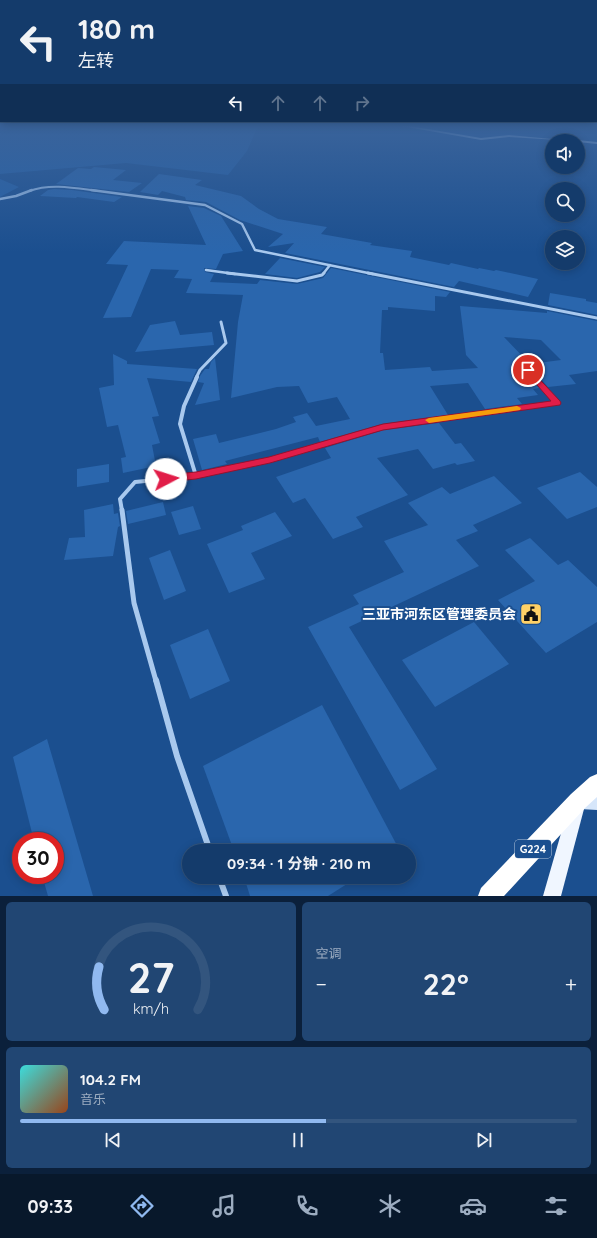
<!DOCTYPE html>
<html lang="zh">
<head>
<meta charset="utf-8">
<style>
  :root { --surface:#143b6b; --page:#214673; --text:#f1f3f6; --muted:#9dadc1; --line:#33557e; --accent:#90b9f0 }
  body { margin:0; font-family:Quicksand,"Noto Sans SC",sans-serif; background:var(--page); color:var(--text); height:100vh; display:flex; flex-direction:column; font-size:15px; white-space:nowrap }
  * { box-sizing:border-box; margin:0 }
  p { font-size:13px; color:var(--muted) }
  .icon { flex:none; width:22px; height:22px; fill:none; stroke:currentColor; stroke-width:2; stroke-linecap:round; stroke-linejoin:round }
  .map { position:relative; height:896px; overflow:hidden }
  .panel { display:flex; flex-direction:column; gap:6px; padding:6px; background:#0b203b; flex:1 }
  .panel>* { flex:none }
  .guide { position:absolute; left:0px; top:0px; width:597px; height:122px; box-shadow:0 2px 10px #0003,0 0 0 1px var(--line); background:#143b6b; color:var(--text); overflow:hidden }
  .tools { position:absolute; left:545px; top:134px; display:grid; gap:8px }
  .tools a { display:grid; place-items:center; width:40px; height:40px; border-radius:50%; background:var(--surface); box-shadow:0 2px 10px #0003,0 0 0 1px var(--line); font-size:20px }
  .speed { position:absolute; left:12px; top:832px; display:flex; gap:8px; font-size:20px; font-weight:700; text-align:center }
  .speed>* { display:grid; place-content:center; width:52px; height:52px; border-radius:50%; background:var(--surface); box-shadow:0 2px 10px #0003,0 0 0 1px var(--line); line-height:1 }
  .speed .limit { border:6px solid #d22; background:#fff; color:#111 }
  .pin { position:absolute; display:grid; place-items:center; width:34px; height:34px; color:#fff; margin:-17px; border:2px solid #fff; border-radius:50%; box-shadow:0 1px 4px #0007 }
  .me { position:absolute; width:44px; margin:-22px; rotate:85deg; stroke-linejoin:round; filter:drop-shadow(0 0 3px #0008) }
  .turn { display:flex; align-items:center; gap:14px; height:84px; padding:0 12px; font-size:18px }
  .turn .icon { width:52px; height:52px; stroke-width:2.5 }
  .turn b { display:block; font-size:28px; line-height:34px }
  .lanes { display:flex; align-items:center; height:38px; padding:0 12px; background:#0003; justify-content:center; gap:20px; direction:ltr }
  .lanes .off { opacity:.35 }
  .big { font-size:30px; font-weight:700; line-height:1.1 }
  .panel .card { flex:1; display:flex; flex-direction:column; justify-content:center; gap:6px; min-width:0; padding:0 14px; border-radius:6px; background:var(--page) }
  .panel .dial { align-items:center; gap:0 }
  .dial svg { height:104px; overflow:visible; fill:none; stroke:var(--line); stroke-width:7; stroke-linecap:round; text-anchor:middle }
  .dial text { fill:var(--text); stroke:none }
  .song { display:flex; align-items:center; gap:12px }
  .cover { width:48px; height:48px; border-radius:6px; background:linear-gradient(135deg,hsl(180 70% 55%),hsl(20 70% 35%)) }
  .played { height:4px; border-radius:2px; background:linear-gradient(90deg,var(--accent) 55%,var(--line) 55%) }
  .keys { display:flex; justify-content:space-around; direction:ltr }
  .heat { display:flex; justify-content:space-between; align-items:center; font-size:22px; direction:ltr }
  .panel .tiles { flex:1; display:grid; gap:6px; grid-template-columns:1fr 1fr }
  .card:last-child { grid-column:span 2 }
  .trip { position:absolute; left:182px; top:844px; width:234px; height:40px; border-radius:20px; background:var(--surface); box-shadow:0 2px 10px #0003,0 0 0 1px var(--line); font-weight:700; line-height:40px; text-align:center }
  .menu { display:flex; height:64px; justify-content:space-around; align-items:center; background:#08182b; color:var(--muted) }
  .menu .icon { width:28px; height:28px }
  .menu .on { color:var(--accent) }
  .menu b { font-size:18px; color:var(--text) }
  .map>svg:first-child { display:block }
  .green { fill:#2461a8 }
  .building { fill:#2a66ad; fill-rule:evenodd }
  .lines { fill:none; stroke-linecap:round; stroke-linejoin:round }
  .street-far5 { stroke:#a9c9ee; stroke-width:2 }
  .street-far4 { stroke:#a9c9ee; stroke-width:2.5 }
  .street-far3 { stroke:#a9c9ee; stroke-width:3 }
  .street-far2 { stroke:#a9c9ee; stroke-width:4 }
  .street-far1 { stroke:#a9c9ee; stroke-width:5 }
  .street { stroke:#a9c9ee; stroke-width:6 }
  .secondary { fill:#d6e6fa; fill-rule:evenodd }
  .primary { fill:#f0f6ff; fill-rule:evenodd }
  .highway { fill:#fff; fill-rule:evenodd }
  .route { fill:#e11d48; stroke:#92132f }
  .slow { fill:#f59e0b }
  .labels { text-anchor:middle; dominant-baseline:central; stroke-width:4; stroke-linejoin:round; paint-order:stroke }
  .shield { fill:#1b4f8f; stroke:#bbcadd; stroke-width:1 }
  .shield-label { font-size:11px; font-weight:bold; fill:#fff }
  .near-poi-label { font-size:14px; font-weight:bold; fill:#fff; stroke:#1b4f8f; text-anchor:end }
</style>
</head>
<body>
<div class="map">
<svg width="597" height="896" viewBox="0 0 597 896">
  <rect width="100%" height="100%" fill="#1b4f8f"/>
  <g class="green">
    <polygon points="0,126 258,126 247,151 228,175 126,163 0,174"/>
    <polygon points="0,179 19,187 0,197"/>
  </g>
  <g class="building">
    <polygon points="94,167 126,170 113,180 142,183 129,192 56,184 78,168 91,169"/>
    <polygon points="159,174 202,180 195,185 241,196 259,209 278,219 327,227 321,234 372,243 370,245 412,251 410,257 449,265 451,263 478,269 479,268 494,271 496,270 538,279 528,297 459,281 454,287 285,253 294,243 268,247 283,234 240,220 206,202 186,200 185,197 162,191 158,195 140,192"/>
    <polygon points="54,189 72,190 122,197 114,202 77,197 76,198 40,196 48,190"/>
    <path d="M188,206L204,208L221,216L243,251L223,254L216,269L204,268L205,272L214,274L210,282L257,284L260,280L297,284L323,278L331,268L450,292L446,297L435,296V311L388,307V310H382L380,353H383L385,370L430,367L432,371L478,368L466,355L460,306L547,313V311L597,321V371L569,375L576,384L548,387L537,375L527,368L526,373L539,388L533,389L538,395L517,398L522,404L485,409L468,383L430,386L448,415L382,424L320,442L318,437L225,461L227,464L202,470L193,439L216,434L219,443L276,429L296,422L293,417L307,413L316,426L350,419L337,397L308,403L299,386L277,387L231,398L238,322L243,295L186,293L192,279L174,278L179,270L151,269L131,317L103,318L128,265L106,264L124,241L206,245ZM504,337L541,340L561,360L530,364Z"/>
    <polygon points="280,258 325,267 320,272 297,278 265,274"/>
    <polygon points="550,293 586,299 586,301 597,303 597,315 548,305"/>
    <polygon points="175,321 180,335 212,332 214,345 135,352 150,325"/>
    <polygon points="113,354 127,361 127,364 197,369 191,382 147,378 159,416 152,417 160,443 152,445 156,466 123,473 121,458 126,457 118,425 107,427 99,388 114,385"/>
    <polygon points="215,358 220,400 195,405 204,383 198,382 200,376 205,369 209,369 211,362"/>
    <polygon points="439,423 455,444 461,443 475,461 457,465 455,463 433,469 418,449 377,458 408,495 356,517 363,527 333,539 305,498 293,503 276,477 331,458 325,448 384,430"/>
    <polygon points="109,464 109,482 77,487 77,469"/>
    <polygon points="580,472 597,487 597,507 567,519 537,488"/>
    <polygon points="494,476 522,503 473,525 478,531 456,540 479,566 349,627 437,769 400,790 308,627 359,604 353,595 404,572 384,541 428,525 408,503 442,487 450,494"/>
    <polygon points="163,502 166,515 128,524 126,511"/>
    <polygon points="113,504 114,514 118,513 120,526 118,527 113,556 64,560 69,538 85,537 84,510"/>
    <polygon points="193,506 201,529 179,535 171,512"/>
    <polygon points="275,512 292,536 251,553 265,579 229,593 207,544 243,530 241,526"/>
    <polygon points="530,538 558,565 568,560 597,587 597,622 546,653 498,600 535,581 505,550"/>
    <polygon points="170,550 186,591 164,600 149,558"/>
    <polygon points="474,622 509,664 435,707 402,660"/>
    <polygon points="208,629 230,681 190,699 170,645"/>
    <polygon points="322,705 400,851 234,851 203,766"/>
    <polygon points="47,739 93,896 48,896 42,875 55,875 55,841 34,841 13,757"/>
    <polygon points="244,877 358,877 328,896 250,896"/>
  </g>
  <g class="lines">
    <path class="street-far5" d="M29,191C51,183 75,188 98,191"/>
    <g class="street-far4">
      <polyline points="91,190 205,205 242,224 255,250 373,274"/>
      <polyline points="0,199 16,196 32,190"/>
      <polyline points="206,270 235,274"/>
      <polyline points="323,274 330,265"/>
    </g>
    <g class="street-far3">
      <polyline points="227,273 297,281 322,275 324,273"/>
      <polyline points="368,273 597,318"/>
      <polyline points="528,371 534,378"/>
      <polyline points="196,378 200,370 226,343 221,322"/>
    </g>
    <g class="street-far2">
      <polyline points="196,476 270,460 383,427 557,403 534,377"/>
      <polyline points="122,511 120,499 135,482 196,476 180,424 184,406 197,377"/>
    </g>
    <polyline class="street-far1" points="122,510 134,603 156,681"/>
    <g class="street">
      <polyline points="156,680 177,756 210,851"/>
      <polyline points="219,877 226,896"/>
    </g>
    <g class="secondary">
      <polygon points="410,126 481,138 509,135 574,141 509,137 481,140 401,126"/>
      <polygon points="578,140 597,142 597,144 578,142 576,141"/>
      <polygon points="580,795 597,796 597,810 580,809 575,807 573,802 575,797"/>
    </g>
    <polygon class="primary" points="576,801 582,803 584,809 561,896 543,896 568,809 570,803"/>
    <polygon class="highway" points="597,774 597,797 585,808 504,896 478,896 481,888 571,794 590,777"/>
  </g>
  <linearGradient id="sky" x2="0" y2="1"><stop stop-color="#0f2b4f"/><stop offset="0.5" stop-color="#39639b"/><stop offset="1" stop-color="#39639b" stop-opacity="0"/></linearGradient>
  <rect width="597" height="252" fill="url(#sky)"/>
  <polygon class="route" points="528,368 530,369 560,401 561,403 560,405 383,430 270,463 196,479 166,482 161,479 166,475 196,472 269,457 383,424 551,401 524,370"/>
  <polygon class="slow" points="517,406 521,408 520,410 429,423 425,420 429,418"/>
  <defs>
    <g id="civic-square" transform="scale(1.15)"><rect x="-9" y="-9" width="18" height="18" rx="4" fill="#ffd166" stroke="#1b4f8f"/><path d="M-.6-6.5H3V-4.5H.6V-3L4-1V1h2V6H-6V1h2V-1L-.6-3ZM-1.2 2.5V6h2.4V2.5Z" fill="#111"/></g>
  </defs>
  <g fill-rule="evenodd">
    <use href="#civic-square" x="531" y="614"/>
  </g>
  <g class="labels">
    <rect class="shield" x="515" y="840" width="36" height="18" rx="3"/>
    <g class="shield-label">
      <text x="533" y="849">G224</text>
    </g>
    <g class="near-poi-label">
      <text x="516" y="614">三亚市河东区管理委员会</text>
    </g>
  </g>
</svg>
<div class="tools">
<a><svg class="icon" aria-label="sound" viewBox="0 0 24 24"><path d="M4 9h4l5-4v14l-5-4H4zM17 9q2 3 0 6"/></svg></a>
<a><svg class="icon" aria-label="search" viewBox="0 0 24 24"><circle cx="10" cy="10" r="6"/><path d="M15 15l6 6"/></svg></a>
<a><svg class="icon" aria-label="layers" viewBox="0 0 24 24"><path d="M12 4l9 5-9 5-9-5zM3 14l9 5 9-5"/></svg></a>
</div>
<div class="speed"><div class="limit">30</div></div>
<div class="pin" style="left:528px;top:370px;background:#d93025"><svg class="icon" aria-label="arrive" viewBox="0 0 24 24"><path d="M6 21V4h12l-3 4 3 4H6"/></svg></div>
<svg class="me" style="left:166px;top:479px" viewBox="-20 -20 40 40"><circle r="19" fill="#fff"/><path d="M0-13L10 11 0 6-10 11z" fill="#e11d48"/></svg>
<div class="trip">09:34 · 1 分钟 · 210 m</div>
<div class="guide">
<div class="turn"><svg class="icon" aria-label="left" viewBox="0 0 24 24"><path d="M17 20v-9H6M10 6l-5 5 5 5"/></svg><div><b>180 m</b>左转</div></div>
<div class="lanes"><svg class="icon" aria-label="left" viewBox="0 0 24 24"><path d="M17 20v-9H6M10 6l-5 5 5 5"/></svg><svg class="icon off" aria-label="ahead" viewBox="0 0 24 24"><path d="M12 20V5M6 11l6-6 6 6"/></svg><svg class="icon off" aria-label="ahead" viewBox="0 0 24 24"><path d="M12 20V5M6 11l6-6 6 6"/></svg><svg class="icon off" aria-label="right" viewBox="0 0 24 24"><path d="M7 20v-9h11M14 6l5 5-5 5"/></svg></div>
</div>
</div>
<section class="panel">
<div class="tiles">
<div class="card dial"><svg viewBox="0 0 100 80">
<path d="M14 69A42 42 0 1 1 86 69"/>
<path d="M14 69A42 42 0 0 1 10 36" stroke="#90b9f0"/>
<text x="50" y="56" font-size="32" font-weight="700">27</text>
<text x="50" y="72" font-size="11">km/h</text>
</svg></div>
<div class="card"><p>空调</p>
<div class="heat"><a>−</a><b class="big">22°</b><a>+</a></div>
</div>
<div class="card">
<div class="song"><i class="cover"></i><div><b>104.2 FM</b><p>音乐</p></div></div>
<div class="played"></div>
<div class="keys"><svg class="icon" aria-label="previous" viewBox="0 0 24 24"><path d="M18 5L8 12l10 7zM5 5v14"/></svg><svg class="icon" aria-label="pause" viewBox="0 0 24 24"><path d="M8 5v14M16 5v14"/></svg><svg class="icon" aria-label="next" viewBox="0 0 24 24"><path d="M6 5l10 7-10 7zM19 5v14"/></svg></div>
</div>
</div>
</section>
<nav class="menu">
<b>09:33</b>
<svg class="icon on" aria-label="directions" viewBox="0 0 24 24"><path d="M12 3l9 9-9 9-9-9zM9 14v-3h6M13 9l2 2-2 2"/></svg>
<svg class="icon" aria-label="music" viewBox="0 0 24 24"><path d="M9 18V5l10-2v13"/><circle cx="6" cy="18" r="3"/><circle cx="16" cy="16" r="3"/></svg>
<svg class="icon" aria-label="phone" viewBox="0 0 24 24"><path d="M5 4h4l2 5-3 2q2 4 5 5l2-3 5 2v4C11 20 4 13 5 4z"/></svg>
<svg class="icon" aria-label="climate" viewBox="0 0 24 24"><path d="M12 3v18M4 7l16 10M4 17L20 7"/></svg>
<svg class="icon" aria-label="car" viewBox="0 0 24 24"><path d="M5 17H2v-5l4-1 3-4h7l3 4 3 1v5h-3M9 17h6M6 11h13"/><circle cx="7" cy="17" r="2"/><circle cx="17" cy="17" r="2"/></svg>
<svg class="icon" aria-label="filters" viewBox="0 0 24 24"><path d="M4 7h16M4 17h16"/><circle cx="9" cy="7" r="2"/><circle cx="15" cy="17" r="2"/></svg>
</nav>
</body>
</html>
